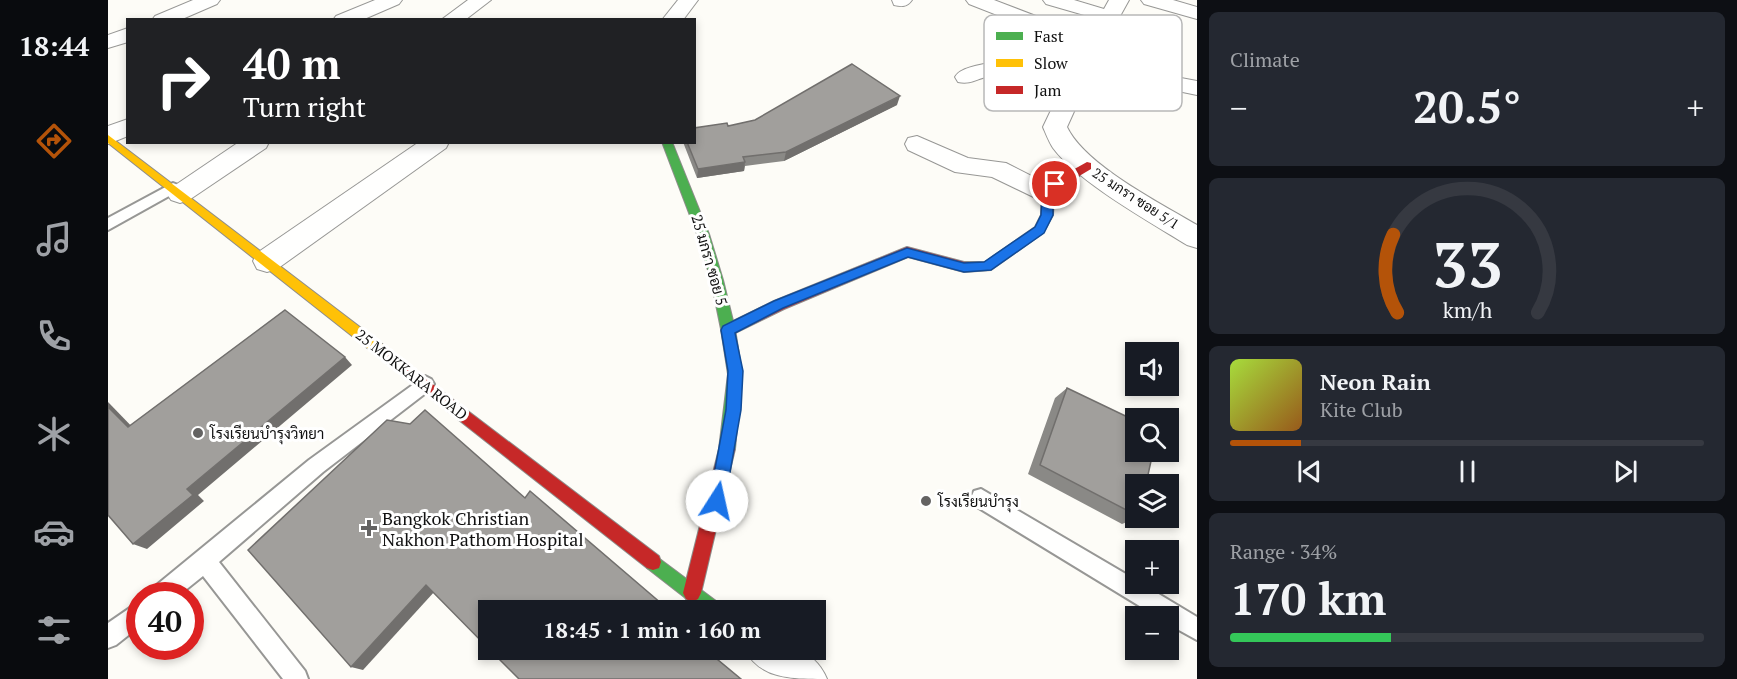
<!DOCTYPE html>
<html lang="en">
<head>
<meta charset="utf-8">
<style>
  :root { --surface:#171b24; --page:#242831; --text:#f1f3f6; --muted:#9ea1a6; --line:#363941; --accent:#b45309 }
  body { margin:0; font-family:"PT Serif",Sarabun,serif; background:var(--page); color:var(--text); height:100vh; display:flex; flex-direction:column; font-size:22px; white-space:nowrap }
  * { box-sizing:border-box; margin:0 }
  p { font-size:20px; color:var(--muted) }
  .icon { flex:none; width:33px; height:33px; fill:none; stroke:currentColor; stroke-width:2; stroke-linecap:round; stroke-linejoin:round }
  .map { position:relative; flex:1; overflow:hidden }
  .panel { display:flex; flex-direction:column; gap:12px; padding:12px; background:#0d0f14; width:540px }
  .panel>* { flex:none }
  .guide { position:absolute; left:18px; top:18px; width:570px; height:126px; border-radius:0px; box-shadow:0 3px 9px #0003; background:#202124; color:#fff; overflow:hidden }
  .controls { position:absolute; left:1017px; top:342px; display:grid; gap:12px }
  .controls a { display:grid; place-items:center; width:54px; height:54px; border-radius:0px; background:var(--surface); box-shadow:0 3px 9px #0003; font-size:30px }
  .speed { position:absolute; left:18px; top:582px; display:flex; gap:12px; font-size:30px; font-weight:700; text-align:center }
  .speed>* { display:grid; place-content:center; width:78px; height:78px; border-radius:50%; background:var(--surface); box-shadow:0 3px 9px #0003; line-height:1 }
  .speed .limit { border:9px solid #d22; background:#fff; color:#111 }
  .pin { position:absolute; display:grid; place-items:center; width:51px; height:51px; color:#fff; margin:-26px; border:3px solid #fff; border-radius:50%; box-shadow:0 2px 6px #0007 }
  .me { position:absolute; width:66px; margin:-33px; rotate:10deg; stroke-linejoin:round; filter:drop-shadow(0 0 4px #0008) }
  .turn { display:flex; align-items:center; gap:21px; height:126px; padding:0 18px; font-size:27px }
  .turn .icon { width:78px; height:78px; stroke-width:2.5 }
  .turn b { display:block; font-size:42px; line-height:51px }
  .big { font-size:45px; font-weight:600; line-height:1.1 }
  .panel .tile { flex:1; display:flex; flex-direction:column; justify-content:center; gap:9px; min-width:0; padding:0 21px; border-radius:9px; background:var(--page) }
  .panel .dial { align-items:center; gap:0 }
  .dial svg { height:156px; overflow:visible; fill:none; stroke:var(--line); stroke-width:7; stroke-linecap:round; text-anchor:middle }
  .dial text { fill:var(--text); stroke:none }
  .song { display:flex; align-items:center; gap:18px }
  .cover { width:72px; height:72px; border-radius:9px; background:linear-gradient(135deg,hsl(80 70% 55%),hsl(30 70% 35%)) }
  .played { height:6px; border-radius:3px; background:linear-gradient(90deg,var(--accent) 15%,var(--line) 15%) }
  .keys { display:flex; justify-content:space-around; direction:ltr }
  .heat { display:flex; justify-content:space-between; align-items:center; font-size:33px; direction:ltr }
  .charge { height:9px; border-radius:4px; background:linear-gradient(90deg,#34c759 34%,var(--line) 0) }
  .trip { position:absolute; left:370px; top:600px; width:348px; height:60px; border-radius:0px; background:var(--surface); box-shadow:0 3px 9px #0003; font-weight:600; line-height:60px; text-align:center }
  main { display:flex; flex:1; min-height:0 }
  .menu { display:flex; flex-direction:column; width:108px; justify-content:space-around; align-items:center; background:#090b0e; color:var(--muted) }
  .menu .icon { width:42px; height:42px }
  .menu .current { color:var(--accent) }
  .menu b { font-size:27px; color:var(--text) }
  .map>svg:first-child { display:block }
  .lines { fill:none; stroke-linecap:round; stroke-linejoin:round }
  .lane-casing { stroke:#979795; stroke-width:4 }
  .street-casing { stroke:#979795; stroke-width:2 }
  .fast-casing { stroke:#8e8d8b; stroke-width:2 }
  .slow-casing { stroke:#8e8d8b; stroke-width:2 }
  .jam-casing { stroke:#8e8d8b; stroke-width:2 }
  .lane { fill:#fffffe; fill-rule:evenodd }
  .street { fill:#fffffe; fill-rule:evenodd }
  .fast { fill:#4caf50; fill-rule:evenodd }
  .slow { fill:#ffc107; fill-rule:evenodd }
  .jam { fill:#c62828; fill-rule:evenodd }
  .wall { fill:#8a8986 }
  .shaded-wall { fill:#716f6d }
  .building { fill:#a19f9c; stroke:#716f6d; stroke-width:1.5 }
  .route { fill:#1a73e8; stroke:#114b97; stroke-width:1.5 }
  .poi-dot { fill:#646362; stroke:#fff; stroke-width:2 }
  .labels { text-anchor:middle; dominant-baseline:central; stroke-width:6; stroke-linejoin:round; paint-order:stroke }
  .far-street-label { font-size:14px; fill:#111; stroke:#fff }
  .street-label { font-size:15px; fill:#111; stroke:#fff }
  .poi-label { font-size:15px; fill:#111; stroke:#fff; text-anchor:start }
  .near-poi-label { font-size:18px; fill:#111; stroke:#fff; text-anchor:start }
  .key { fill:#fff; stroke:#b8b8b8; stroke-width:1.5 }
  .key-label { font-size:16px; fill:#111 }
</style>
</head>
<body>
<main>
<nav class="menu">
<b>18:44</b>
<svg class="icon current" aria-label="directions" viewBox="0 0 24 24"><path d="M12 3l9 9-9 9-9-9zM9 14v-3h6M13 9l2 2-2 2"/></svg>
<svg class="icon" aria-label="music" viewBox="0 0 24 24"><path d="M9 18V5l10-2v13"/><circle cx="6" cy="18" r="3"/><circle cx="16" cy="16" r="3"/></svg>
<svg class="icon" aria-label="phone" viewBox="0 0 24 24"><path d="M5 4h4l2 5-3 2q2 4 5 5l2-3 5 2v4C11 20 4 13 5 4z"/></svg>
<svg class="icon" aria-label="climate" viewBox="0 0 24 24"><path d="M12 3v18M4 7l16 10M4 17L20 7"/></svg>
<svg class="icon" aria-label="car" viewBox="0 0 24 24"><path d="M5 17H2v-5l4-1 3-4h7l3 4 3 1v5h-3M9 17h6M6 11h13"/><circle cx="7" cy="17" r="2"/><circle cx="17" cy="17" r="2"/></svg>
<svg class="icon" aria-label="filters" viewBox="0 0 24 24"><path d="M4 7h16M4 17h16"/><circle cx="9" cy="7" r="2"/><circle cx="15" cy="17" r="2"/></svg>
</nav>
<div class="map">
<svg width="1089" height="679" viewBox="0 0 1089 679">
  <rect width="100%" height="100%" fill="#fdfcf7"/>
  <g class="lines">
    <g class="lane-casing">
      <g id="lane">
        <polygon points="65,183 70,185 72,188 70,191 0,230 0,218"/>
        <polygon points="317,376 323,379 326,384 323,389 215,472 111,562 197,671 200,679 175,679 95,576 70,596 43,596 45,588 201,460"/>
        <polygon points="873,489 1028,580 1028,584 1034,584 1089,617 1089,640 1060,624 1060,616 1048,616 866,505 863,498 866,491"/>
        <polygon points="32,601 32,626 8,645 0,648 0,623"/>
      </g>
    </g>
    <g class="street-casing">
      <g id="street">
        <polygon points="85,0 112,0 109,4 72,20 44,20 47,16"/>
        <polygon points="267,0 294,0 291,4 254,20 225,20 228,16"/>
        <polygon points="360,0 383,0 357,20 333,20"/>
        <polygon points="570,0 590,0 575,20 554,20"/>
        <path d="M784,0H804C799,7 794,7 786,5Z"/>
        <path d="M858,0H886L980,36L990,19L938,4L935,0H966L996,9L1001,0H1021L996,45L959,127C977,165 1052,203 1089,225V248L1079,245C1042,222 970,182 945,148C941,142 938,134 935,127L945,106C927,94 905,74 882,76C870,78 863,85 850,82L847,77C851,70 860,68 867,66C899,57 927,74 953,90L973,48L861,4Z"/>
        <polygon points="1033,0 1065,0 1089,7 1089,19 1036,4"/>
        <polygon points="20,28 20,42 0,48 0,35"/>
        <polygon points="1073,78 1089,81 1089,95 1065,90 1062,85 1065,80"/>
        <polygon points="20,119 20,136 0,144 0,126"/>
        <polygon points="809,136 860,158 898,163 949,189 953,195 949,201 940,204 884,177 847,172 800,150 797,144 800,138"/>
        <polygon points="131,142 161,142 158,148 81,200 72,203 63,200 59,194 63,188"/>
        <polygon points="311,142 341,142 338,148 169,269 159,272 149,269 145,261 149,253"/>
        <path d="M637,650C671,646 704,643 719,679C682,679 653,679 637,650Z"/>
      </g>
    </g>
    <g class="fast-casing">
      <g id="fast">
        <polygon points="554,142 564,142 601,234 615,280 627,329 634,374 627,449 624,454 619,456 614,454 611,449 620,374 613,329 603,280 589,234"/>
        <polygon points="545,554 612,604 615,610 593,610 539,568 537,562 539,556"/>
      </g>
    </g>
    <g class="slow-casing">
      <polygon id="slow" points="0,135 282,350 284,354 282,358 277,360 272,358 0,143"/>
    </g>
    <g class="jam-casing">
      <g id="jam">
        <polygon points="979,162 983,163 983,169 951,188 946,195 945,215 935,233 883,270 856,272 800,257 676,309 625,334 615,334 613,330 615,326 666,301 799,247 856,262 877,262 927,227 933,215 934,195 943,182"/>
        <polygon points="277,348 551,556 553,562 551,568 545,570 539,568 272,358 270,354 272,350"/>
        <polygon points="619,442 624,444 627,449 593,593 590,599 584,602 578,599 575,593 611,449 614,444"/>
      </g>
    </g>
    <use href="#lane" class="lane"/>
    <use href="#street" class="street"/>
    <use href="#fast" class="fast"/>
    <use href="#slow" class="slow"/>
    <use href="#jam" class="jam"/>
  </g>
  <g class="wall">
    <polygon points="789,105 676,161 637,166 636,171 589,178 575,142 586,142 620,126"/>
    <polygon points="959,388 1028,515 1028,518 1029,518 1014,524 920,474 947,398"/>
  </g>
  <g class="shaded-wall">
    <polygon points="792,96 789,105 676,161 678,152"/>
    <polygon points="637,162 636,171 589,178 590,169"/>
    <polygon points="237,357 244,365 90,495 96,501 39,549 25,544 79,489"/>
    <polygon points="0,402 32,435 20,427 0,407"/>
    <polygon points="318,585 327,591 255,670 243,667"/>
  </g>
  <g class="building">
    <polygon points="744,64 792,96 678,152 635,157 637,162 590,169 579,142 586,142 586,128 619,123 620,126 647,120"/>
    <polygon points="177,310 237,357 79,489 85,495 25,544 0,515 0,407 20,427"/>
    <polygon points="959,388 1028,421 1028,452 1045,452 1038,484 1028,484 1028,515 932,465"/>
    <polygon points="317,410 417,498 422,491 561,610 381,610 381,649 318,585 243,667 140,550 279,420 302,424"/>
    <polygon points="382,650 598,650 633,679 411,679"/>
  </g>
  <polygon class="route" points="947,181 953,184 945,196 945,215 936,233 883,270 856,272 800,257 675,308 627,333 635,371 633,410 617,501 615,507 609,509 603,507 601,501 618,410 620,371 613,330 615,326 666,301 799,248 856,263 876,262 927,227 933,215 934,195 943,182"/>
  <g class="poi-dot">
    <circle cx="90" cy="433" r="6"/>
    <circle cx="818" cy="501" r="6"/>
    <path d="M258 519h6v6h6v6h-6v6h-6v-6h-6v-6h6z"/>
  </g>
  <g class="labels">
    <g class="far-street-label">
      <text transform="translate(1028 198) rotate(33)">25 มกรา ซอย 5/1</text>
    </g>
    <g class="street-label">
      <text transform="translate(602 260) rotate(74)">25 มกรา ซอย 5</text>
      <text transform="translate(304 374) rotate(38)">25 MOKKARA ROAD</text>
    </g>
    <g class="poi-label">
      <text x="102" y="433">โรงเรียนบำรุงวิทยา</text>
      <text x="830" y="501">โรงเรียนบำรุง</text>
    </g>
    <g class="near-poi-label">
      <text x="274" y="518">Bangkok Christian<tspan x="274" dy="21">Nakhon Pathom Hospital</tspan></text>
    </g>
  </g>
  <rect x="876" y="15" width="198" height="96" rx="9" class="key"/>
  <rect x="888" y="32" width="27" height="8" fill="#4caf50"/>
  <rect x="888" y="59" width="27" height="8" fill="#ffc107"/>
  <rect x="888" y="86" width="27" height="8" fill="#c62828"/>
  <g class="key-label">
    <text x="926" y="42">Fast</text>
    <text x="926" y="69">Slow</text>
    <text x="926" y="96">Jam</text>
  </g>
</svg>
<div class="controls">
<a><svg class="icon" aria-label="sound" viewBox="0 0 24 24"><path d="M4 9h4l5-4v14l-5-4H4zM17 9q2 3 0 6"/></svg></a>
<a><svg class="icon" aria-label="search" viewBox="0 0 24 24"><circle cx="10" cy="10" r="6"/><path d="M15 15l6 6"/></svg></a>
<a><svg class="icon" aria-label="layers" viewBox="0 0 24 24"><path d="M12 4l9 5-9 5-9-5zM3 14l9 5 9-5"/></svg></a>
<a>+</a>
<a>−</a>
</div>
<div class="speed"><div class="limit">40</div></div>
<div class="pin" style="left:947px;top:184px;background:#d93025"><svg class="icon" aria-label="arrive" viewBox="0 0 24 24"><path d="M6 21V4h12l-3 4 3 4H6"/></svg></div>
<svg class="me" style="left:609px;top:501px" viewBox="-20 -20 40 40"><circle r="19" fill="#fff"/><path d="M0-13L10 11 0 6-10 11z" fill="#1a73e8"/></svg>
<div class="trip">18:45 · 1 min · 160 m</div>
<div class="guide">
<div class="turn"><svg class="icon" aria-label="right" viewBox="0 0 24 24"><path d="M7 20v-9h11M14 6l5 5-5 5"/></svg><div><b>40 m</b>Turn right</div></div>
</div>
</div>
<section class="panel">
<div class="tile"><p>Climate</p>
<div class="heat"><a>−</a><b class="big">20.5°</b><a>+</a></div>
</div>
<div class="tile dial"><svg viewBox="0 0 100 80">
<path d="M14 69A42 42 0 1 1 86 69"/>
<path d="M14 69A42 42 0 0 1 12 29" stroke="#b45309"/>
<text x="50" y="56" font-size="32" font-weight="700">33</text>
<text x="50" y="72" font-size="11">km/h</text>
</svg></div>
<div class="tile">
<div class="song"><i class="cover"></i><div><b>Neon Rain</b><p>Kite Club</p></div></div>
<div class="played"></div>
<div class="keys"><svg class="icon" aria-label="previous" viewBox="0 0 24 24"><path d="M18 5L8 12l10 7zM5 5v14"/></svg><svg class="icon" aria-label="pause" viewBox="0 0 24 24"><path d="M8 5v14M16 5v14"/></svg><svg class="icon" aria-label="next" viewBox="0 0 24 24"><path d="M6 5l10 7-10 7zM19 5v14"/></svg></div>
</div>
<div class="tile"><p>Range · 34%</p><b class="big">170 km</b><div class="charge"></div></div>
</section>
</main>
</body>
</html>
